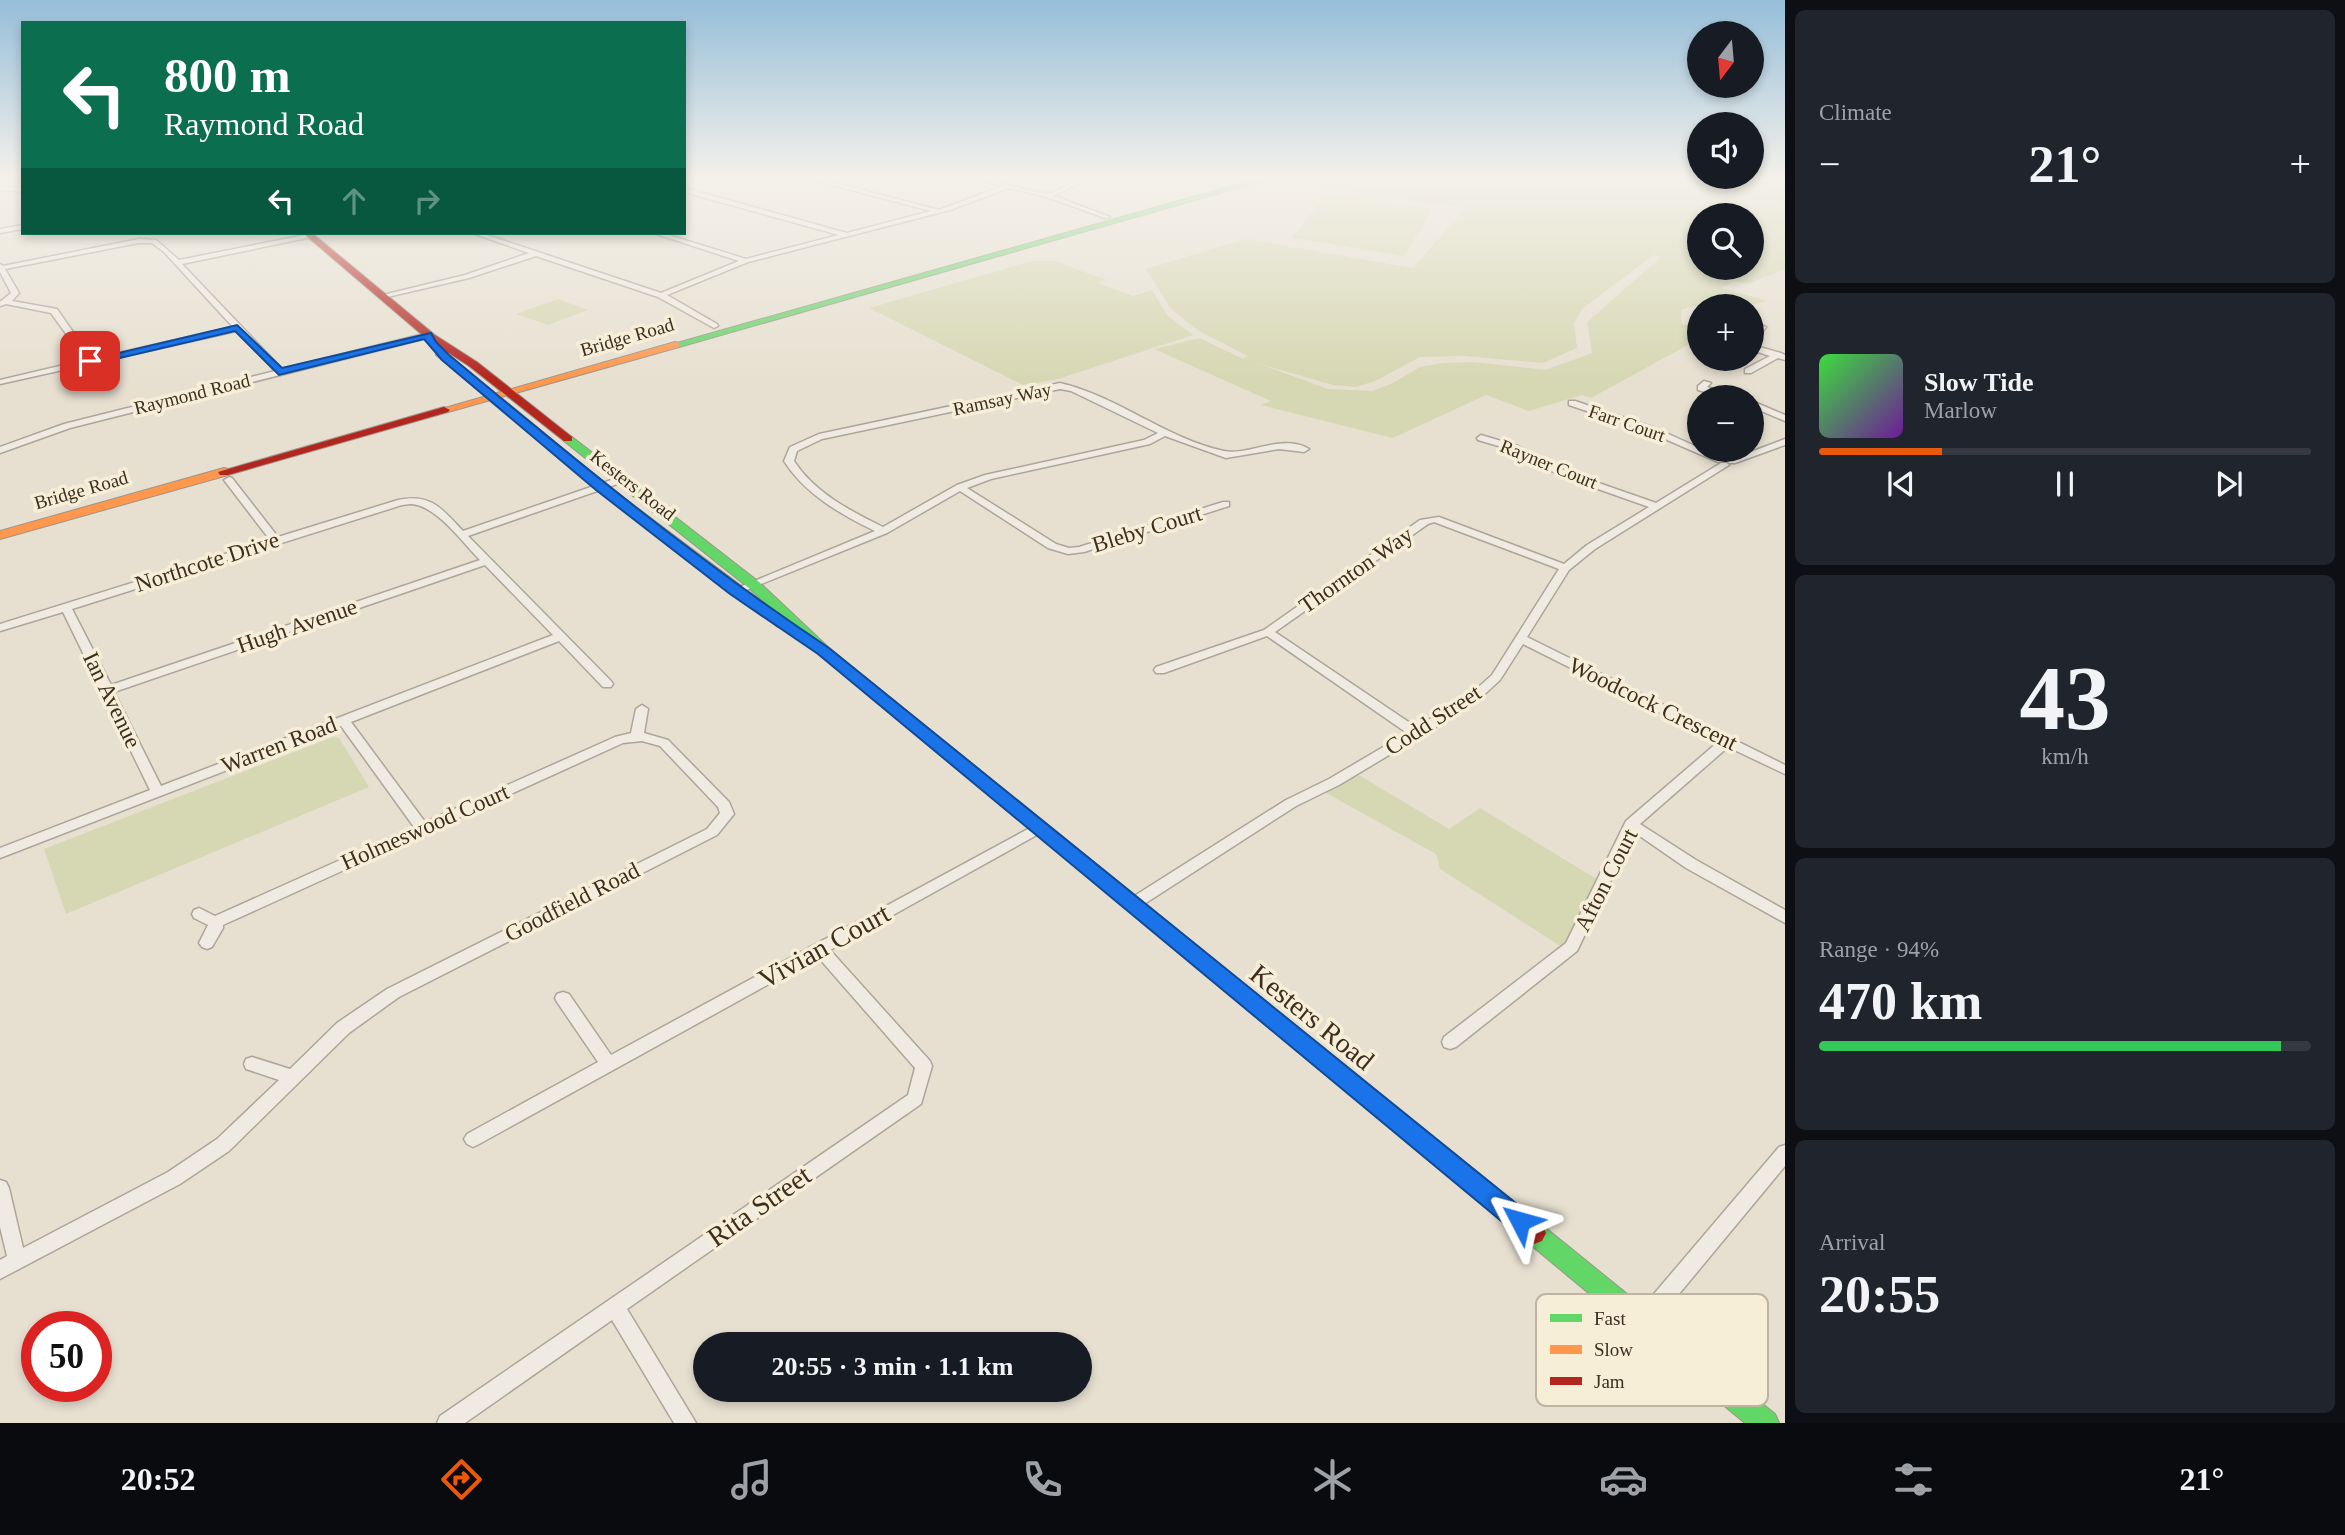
<!DOCTYPE html>
<html lang="en">
<head>
<meta charset="utf-8">
<style>
  :root { --surface:#171b24; --page:#20242c; --text:#f1f3f6; --muted:#9ea1a6; --line:#363941; --accent:#ea580c }
  body { margin:0; font-family:Georgia,serif; background:var(--page); color:var(--text); height:100vh; display:flex; flex-direction:column; font-size:26px; white-space:nowrap }
  * { box-sizing:border-box; margin:0 }
  p { font-size:23px; color:var(--muted) }
  .icon { flex:none; width:38px; height:38px; fill:none; stroke:currentColor; stroke-width:2; stroke-linecap:round; stroke-linejoin:round }
  .map { position:relative; flex:1; overflow:hidden }
  .details { display:flex; flex-direction:column; gap:10px; padding:10px; background:#0d0f14; width:560px }
  .details>* { flex:none }
  .top-card { position:absolute; left:21px; top:21px; width:665px; height:214px; border-radius:0px; box-shadow:0 4px 10px #0003; background:#0b6e4f; color:#fff; overflow:hidden }
  .needle { width:46px; rotate:196deg }
  .fabs { position:absolute; left:1687px; top:21px; display:grid; gap:14px }
  .fabs a { display:grid; place-items:center; width:77px; height:77px; border-radius:50%; background:var(--surface); box-shadow:0 4px 10px #0003; font-size:35px }
  .speed { position:absolute; left:21px; top:1311px; display:flex; gap:14px; font-size:35px; font-weight:700; text-align:center }
  .speed>* { display:grid; place-content:center; width:91px; height:91px; border-radius:50%; background:var(--surface); box-shadow:0 4px 10px #0003; line-height:1 }
  .speed .limit { border:10px solid #d22; background:#fff; color:#111 }
  .pin { position:absolute; display:grid; place-items:center; width:60px; height:60px; color:#fff; margin:-30px; border-radius:14px; box-shadow:0 4px 10px #0006 }
  .me { position:absolute; width:77px; margin:-38px; rotate:309deg; stroke-linejoin:round; filter:drop-shadow(0 0 5px #0008) }
  .turn { display:flex; align-items:center; gap:24px; height:147px; padding:0 28px; font-size:32px }
  .turn .icon { width:91px; height:91px; stroke-width:2.5 }
  .turn b { display:block; font-size:49px; line-height:60px }
  .lanes { display:flex; align-items:center; height:66px; padding:0 28px; background:#0003; justify-content:center; gap:35px; direction:ltr }
  .lanes .off { opacity:.35 }
  .big { font-size:52px; font-weight:800; line-height:1.1 }
  .details .card { flex:1; display:flex; flex-direction:column; justify-content:center; gap:10px; min-width:0; padding:0 24px; border-radius:10px; background:var(--page) }
  .details .dial { align-items:center; gap:0 }
  .dial b { font-size:91px; line-height:1 }
  .song { display:flex; align-items:center; gap:21px }
  .cover { width:84px; height:84px; border-radius:10px; background:linear-gradient(135deg,hsl(120 70% 55%),hsl(280 70% 35%)) }
  .played { height:7px; border-radius:4px; background:linear-gradient(90deg,var(--accent) 25%,var(--line) 25%) }
  .keys { display:flex; justify-content:space-around; direction:ltr }
  .heat { display:flex; justify-content:space-between; align-items:center; font-size:38px; direction:ltr }
  .charge { height:10px; border-radius:5px; background:linear-gradient(90deg,#34c759 94%,var(--line) 0) }
  .trip { position:absolute; left:693px; top:1332px; width:399px; height:70px; border-radius:35px; background:var(--surface); box-shadow:0 4px 10px #0003; font-weight:800; line-height:70px; text-align:center }
  .menu { display:flex; height:112px; justify-content:space-around; align-items:center; background:#090b0e; color:var(--muted) }
  .menu .icon { width:49px; height:49px }
  .menu .current { color:var(--accent) }
  .menu b { font-size:32px; color:var(--text) }
  main { display:flex; flex:1; min-height:0 }
  .map>svg:first-child { display:block }
  .green { fill:#d6d7b3; fill-rule:evenodd }
  .lines { fill:none; stroke-linecap:round; stroke-linejoin:round }
  .street-casing { stroke:#ada599; stroke-width:3 }
  .fast-casing { stroke:#9c958a; stroke-width:2 }
  .slow-casing { stroke:#9c958a; stroke-width:2 }
  .jam-casing { stroke:#9c958a; stroke-width:2 }
  .street { fill:#efebe3; fill-rule:evenodd }
  .fast { fill:#63d668; fill-rule:evenodd }
  .slow { fill:#ff974d; fill-rule:evenodd }
  .jam { fill:#b3261e; fill-rule:evenodd }
  .route { fill:#1a73e8; stroke:#114b97; stroke-width:2 }
  .labels { text-anchor:middle; dominant-baseline:central; stroke-width:7; stroke-linejoin:round; paint-order:stroke }
  .far-street-label { font-size:19px; fill:#3d2e20; stroke:#f7eed8 }
  .street-label { font-size:23px; fill:#3d2e20; stroke:#f7eed8 }
  .near-street-label { font-size:28px; fill:#3d2e20; stroke:#f7eed8 }
  .key { fill:#f7eed8; stroke:#bfb4a1; stroke-width:2 }
  .key-label { font-size:19px; fill:#3d2e20 }
</style>
</head>
<body>
<main>
<div class="map">
<svg width="1785" height="1423" viewBox="0 0 1785 1423">
  <rect width="100%" height="100%" fill="#e7e0d1"/>
  <g class="green">
    <path d="M1288,179H1785V269L1747,284L1735,281L1721,288L1768,301C1738,310 1709,300 1681,310L1682,324L1699,328V339L1591,398L1582,395L1529,411L1486,395L1393,438L1261,405L1271,401L1154,349L1200,338L1243,359L1248,356L1199,331L1171,309L1146,269L1246,239L1413,268L1466,208L1307,185ZM1699,215H1752V268H1699ZM1654,255L1661,257L1587,322L1592,353L1546,370L1474,362L1443,363L1420,367L1391,384L1372,391L1328,389L1257,363L1333,385L1356,387L1375,381L1420,357L1464,356L1543,363L1577,348L1574,323L1582,309Z"/>
    <polygon points="1326,194 1433,209 1404,256 1292,238"/>
    <polygon points="1032,261 1055,261 1106,280 1098,283 1133,296 1152,290 1168,316 1193,335 1058,379 1023,385 869,308"/>
    <polygon points="558,299 588,310 548,325 516,314"/>
    <polygon points="333,737 339,738 369,787 66,914 44,849"/>
    <polygon points="1352,771 1449,829 1480,808 1603,883 1568,951 1440,869 1436,854 1319,789"/>
  </g>
  <g class="lines">
    <g class="street-casing">
      <g id="street">
        <path d="M809,179H820L939,210L1002,186L978,179C997,179 1039,196 1050,193C1063,190 1072,179 1087,179L1054,196L1110,217L1105,218L1047,197L1009,188L950,210L748,262L667,295L717,324L718,326L714,328L658,297L536,256L469,278L383,298L379,296L465,275L529,253L472,233H481L661,293L739,261L653,233H662L746,259L839,235L684,192V188L847,233L931,211Z"/>
        <polygon points="0,186 23,188 23,192 0,190"/>
        <polygon points="23,225 23,229 0,233 0,229"/>
        <path d="M310,234L312,235V237L182,264L282,369L428,333H431V337L70,428L0,453V447L64,424L275,371L237,331L0,384V380L85,360L51,313L6,304L0,306V302L11,293L0,272V264L3,266L139,239L156,240L179,260ZM139,243H152L164,252L233,327L92,359L57,309L12,301L19,293L5,269Z"/>
        <polygon points="1759,325 1766,327 1755,342 1752,342 1752,335"/>
        <polygon points="1752,345 1781,353 1785,355 1785,360 1778,358 1751,373 1745,373 1745,369 1770,356 1752,350"/>
        <polygon points="1704,381 1711,383 1707,387 1735,397 1723,397 1698,390 1698,386"/>
        <path d="M1060,383C1117,396 1167,439 1224,451C1248,456 1283,433 1309,449L1304,452L1279,449L1226,458L1165,436L1150,444L991,479L967,488L1056,544L1069,548L1079,547L1223,502H1229V506L1084,552L1068,554L1048,548L960,491L887,533L739,593H731L730,591L875,531C840,514 805,494 784,461L790,447L819,434ZM1060,389L1071,391L1158,433L1144,440L985,475L957,485L883,527C850,511 814,492 794,461L797,451L822,439Z"/>
        <polygon points="1569,401 1575,401 1655,428 1726,460 1724,462 1718,462 1649,432 1569,405"/>
        <polygon points="1752,401 1785,415 1785,421 1752,407"/>
        <path d="M1481,435L1518,446L1535,457L1573,474L1656,503L1721,463H1727L1729,465L1595,549L1569,570L1527,637L1785,765V774L1728,747L1640,824L1696,860L1785,910V923L1686,868L1634,832L1577,951L1456,1047L1450,1049L1444,1047L1442,1042L1444,1037L1566,943L1626,821L1718,742L1523,644L1500,680L1474,704L1339,785L1296,806L1138,908L1133,909L1128,908L1126,904L1128,900L1286,800L1329,779L1407,733L1267,636L1164,673H1156L1154,670L1156,667L1264,630L1420,520L1439,517L1564,564L1587,545L1649,507L1567,478L1529,461L1512,450L1478,440L1477,438ZM1434,522L1559,569L1492,675L1466,698L1416,727L1275,632L1428,524Z"/>
        <polygon points="1785,439 1785,445 1735,463 1729,463 1727,461"/>
        <path d="M229,477L232,478L278,537L398,500C431,493 442,509 463,531L617,478H623V482L468,536L611,681L613,684L611,687H603L559,641L351,722L425,822L615,737L631,733L636,709L642,705L648,709L644,733L668,740L729,802L734,814L717,835L399,997L349,1033L229,1151L180,1184L0,1279V1260L7,1256L0,1227V1180L6,1182L9,1188L23,1248L168,1172L217,1139L279,1080L246,1069L244,1064L246,1059L252,1057L290,1069L337,1023L387,989L707,829L720,813L718,807L660,746L642,741L623,743L223,925V928L212,947L207,949L202,947L199,943L208,925L194,918L192,914L194,910L199,908L215,916L414,827L341,726L0,858V848L150,790L63,612L0,631V624L270,540L224,480ZM411,504C436,505 463,543 480,560L111,685L72,609L402,505ZM485,565L553,635L161,786L114,692Z"/>
        <polygon points="1039,823 1044,825 1046,828 1044,831 830,950 930,1061 932,1066 921,1104 627,1309 696,1423 674,1423 612,1320 465,1423 437,1423 440,1416 908,1095 915,1068 818,957 479,1144 473,1147 467,1144 464,1139 467,1134 598,1062 557,1002 555,998 557,994 563,992 569,994 611,1055"/>
        <polygon points="1785,1145 1785,1166 1650,1329 1643,1332 1636,1329 1633,1322 1636,1315 1779,1147"/>
      </g>
    </g>
    <g class="fast-casing">
      <g id="fast">
        <polygon points="1256,179 1269,179 679,347 670,345"/>
        <polygon points="436,351 444,351 613,490 772,609 749,588 564,441 564,437 572,437 759,582 829,648 1275,1009 1278,1015 1275,1021 1268,1023 1261,1021 819,654 789,626 778,627 647,529 436,355"/>
        <polygon points="1534,1222 1542,1225 1775,1414 1779,1423 1745,1423 1526,1241 1522,1233 1526,1225"/>
      </g>
    </g>
    <g class="slow-casing">
      <g id="slow">
        <polygon points="675,342 679,343 679,347 448,412 438,410"/>
        <polygon points="224,468 228,469 228,475 0,539 0,531"/>
      </g>
    </g>
    <g class="jam-casing">
      <g id="jam">
        <polygon points="303,233 312,233 435,335 477,362 572,437 572,441 564,441 469,366 427,339"/>
        <polygon points="444,407 450,410 448,412 228,475 220,475 218,472"/>
        <polygon points="1268,1007 1275,1009 1542,1225 1546,1233 1542,1241 1534,1244 1526,1241 1261,1021 1258,1015 1261,1009"/>
      </g>
    </g>
    <use href="#street" class="street"/>
    <use href="#fast" class="fast"/>
    <use href="#slow" class="slow"/>
    <use href="#jam" class="jam"/>
  </g>
  <linearGradient id="sky" x2="0" y2="1"><stop stop-color="#96bed9"/><stop offset="0.47" stop-color="#f4f1ea"/><stop offset="1" stop-color="#f4f1ea" stop-opacity="0"/></linearGradient>
  <rect width="1785" height="379" fill="url(#sky)"/>
  <path class="route" d="M237,325L282,368L431,333L436,342L449,355C574,459 694,558 829,648L1528,1213L1532,1221L1528,1229L1520,1232L1511,1229L818,654L730,594L596,490L442,360L424,339L279,375L235,331L90,365L85,361Z"/>
  <g class="labels">
    <g class="far-street-label">
      <text transform="translate(627 337) rotate(-16)">Bridge Road</text>
      <text transform="translate(192 394) rotate(-14)">Raymond Road</text>
      <text transform="translate(1002 399) rotate(-12)">Ramsay Way</text>
      <text transform="translate(1627 423) rotate(19)">Farr Court</text>
      <text transform="translate(1549 464) rotate(22)">Rayner Court</text>
      <text transform="translate(633 485) rotate(38)">Kesters Road</text>
      <text transform="translate(81 490) rotate(-16)">Bridge Road</text>
    </g>
    <g class="street-label">
      <text transform="translate(1147 529) rotate(-17)">Bleby Court</text>
      <text transform="translate(207 562) rotate(-18)">Northcote Drive</text>
      <text transform="translate(1356 570) rotate(-35)">Thornton Way</text>
      <text transform="translate(297 626) rotate(-19)">Hugh Avenue</text>
      <text transform="translate(112 700) rotate(64)">Ian Avenue</text>
      <text transform="translate(1653 704) rotate(26)">Woodcock Crescent</text>
      <text transform="translate(1433 720) rotate(-33)">Codd Street</text>
      <text transform="translate(279 745) rotate(-21)">Warren Road</text>
      <text transform="translate(425 827) rotate(-24)">Holmeswood Court</text>
      <text transform="translate(1606 880) rotate(-63)">Afton Court</text>
      <text transform="translate(572 902) rotate(-27)">Goodfield Road</text>
    </g>
    <g class="near-street-label">
      <text transform="translate(824 946) rotate(-29)">Vivian Court</text>
      <text transform="translate(1312 1017) rotate(39)">Kesters Road</text>
      <text transform="translate(759 1206) rotate(-35)">Rita Street</text>
    </g>
  </g>
  <rect x="1536" y="1294" width="232" height="112" rx="10" class="key"/>
  <rect x="1550" y="1314" width="32" height="8" fill="#63d668"/>
  <rect x="1550" y="1345" width="32" height="9" fill="#ff974d"/>
  <rect x="1550" y="1377" width="32" height="8" fill="#b3261e"/>
  <g class="key-label">
    <text x="1594" y="1325">Fast</text>
    <text x="1594" y="1356">Slow</text>
    <text x="1594" y="1388">Jam</text>
  </g>
</svg>
<div class="fabs">
<a><svg class="needle" viewBox="-14 -14 28 28"><path d="M0-13l5 13h-10z" fill="#e53935"/><path d="M0 13l5-13h-10z" fill="#9ea1a6"/></svg></a>
<a><svg class="icon" aria-label="sound" viewBox="0 0 24 24"><path d="M4 9h4l5-4v14l-5-4H4zM17 9q2 3 0 6"/></svg></a>
<a><svg class="icon" aria-label="search" viewBox="0 0 24 24"><circle cx="10" cy="10" r="6"/><path d="M15 15l6 6"/></svg></a>
<a>+</a>
<a>−</a>
</div>
<div class="speed"><div class="limit">50</div></div>
<div class="pin" style="left:90px;top:361px;background:#d93025"><svg class="icon" aria-label="arrive" viewBox="0 0 24 24"><path d="M6 21V4h12l-3 4 3 4H6"/></svg></div>
<svg class="me" style="left:1520px;top:1221px" viewBox="-20 -20 40 40"><path d="M0-17L14 15 0 8-14 15z" fill="#1a73e8" stroke="#fff" stroke-width="4"/></svg>
<div class="trip">20:55 · 3 min · 1.1 km</div>
<div class="top-card">
<div class="turn"><svg class="icon" aria-label="left" viewBox="0 0 24 24"><path d="M17 20v-9H6M10 6l-5 5 5 5"/></svg><div><b>800 m</b>Raymond Road</div></div>
<div class="lanes"><svg class="icon" aria-label="left" viewBox="0 0 24 24"><path d="M17 20v-9H6M10 6l-5 5 5 5"/></svg><svg class="icon off" aria-label="ahead" viewBox="0 0 24 24"><path d="M12 20V5M6 11l6-6 6 6"/></svg><svg class="icon off" aria-label="right" viewBox="0 0 24 24"><path d="M7 20v-9h11M14 6l5 5-5 5"/></svg></div>
</div>
</div>
<section class="details">
<div class="card"><p>Climate</p>
<div class="heat"><a>−</a><b class="big">21°</b><a>+</a></div>
</div>
<div class="card">
<div class="song"><i class="cover"></i><div><b>Slow Tide</b><p>Marlow</p></div></div>
<div class="played"></div>
<div class="keys"><svg class="icon" aria-label="previous" viewBox="0 0 24 24"><path d="M18 5L8 12l10 7zM5 5v14"/></svg><svg class="icon" aria-label="pause" viewBox="0 0 24 24"><path d="M8 5v14M16 5v14"/></svg><svg class="icon" aria-label="next" viewBox="0 0 24 24"><path d="M6 5l10 7-10 7zM19 5v14"/></svg></div>
</div>
<div class="card dial"><b>43</b><p>km/h</p></div>
<div class="card"><p>Range · 94%</p><b class="big">470 km</b><div class="charge"></div></div>
<div class="card"><p>Arrival</p><b class="big">20:55</b></div>
</section>
</main>
<nav class="menu">
<b>20:52</b>
<svg class="icon current" aria-label="directions" viewBox="0 0 24 24"><path d="M12 3l9 9-9 9-9-9zM9 14v-3h6M13 9l2 2-2 2"/></svg>
<svg class="icon" aria-label="music" viewBox="0 0 24 24"><path d="M9 18V5l10-2v13"/><circle cx="6" cy="18" r="3"/><circle cx="16" cy="16" r="3"/></svg>
<svg class="icon" aria-label="phone" viewBox="0 0 24 24"><path d="M5 4h4l2 5-3 2q2 4 5 5l2-3 5 2v4C11 20 4 13 5 4z"/></svg>
<svg class="icon" aria-label="climate" viewBox="0 0 24 24"><path d="M12 3v18M4 7l16 10M4 17L20 7"/></svg>
<svg class="icon" aria-label="car" viewBox="0 0 24 24"><path d="M5 17H2v-5l4-1 3-4h7l3 4 3 1v5h-3M9 17h6M6 11h13"/><circle cx="7" cy="17" r="2"/><circle cx="17" cy="17" r="2"/></svg>
<svg class="icon" aria-label="filters" viewBox="0 0 24 24"><path d="M4 7h16M4 17h16"/><circle cx="9" cy="7" r="2"/><circle cx="15" cy="17" r="2"/></svg>
<b>21°</b>
</nav>
</body>
</html>
